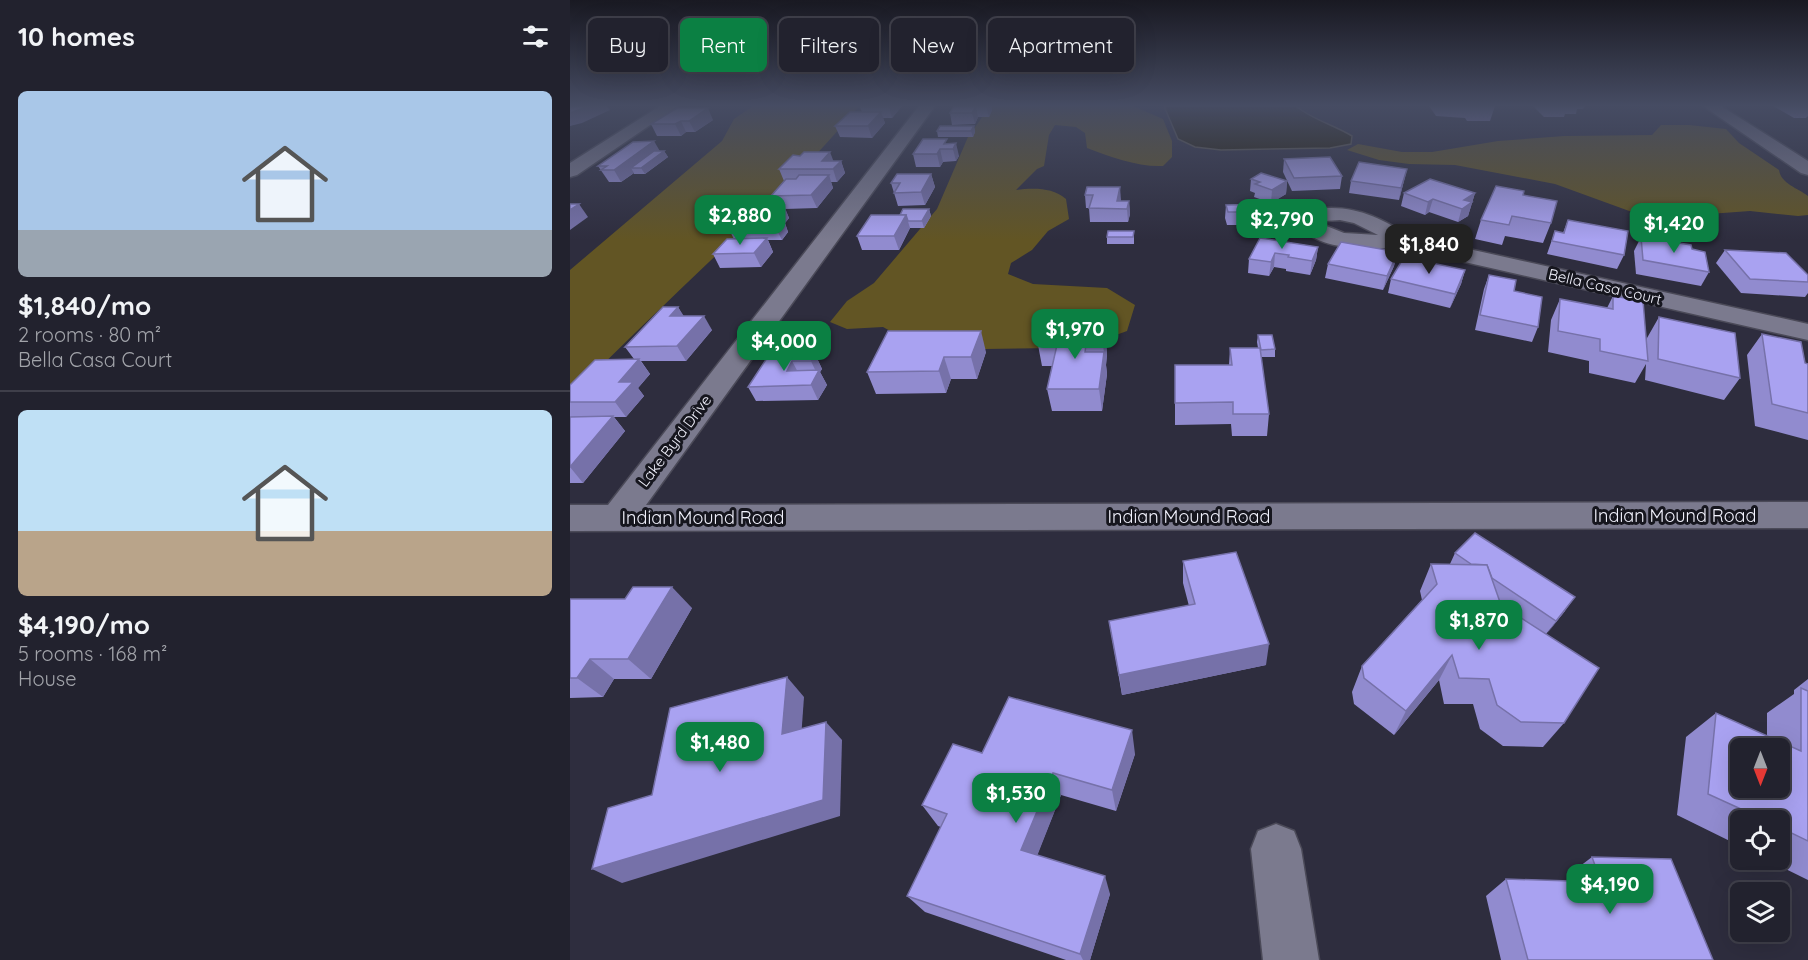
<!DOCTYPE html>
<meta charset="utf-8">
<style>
body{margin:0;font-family:Quicksand,sans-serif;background:#2e2f3a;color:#f1f3f6;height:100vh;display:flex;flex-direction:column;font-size:22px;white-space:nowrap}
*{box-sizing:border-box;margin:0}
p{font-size:20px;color:#a2a4aa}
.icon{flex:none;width:33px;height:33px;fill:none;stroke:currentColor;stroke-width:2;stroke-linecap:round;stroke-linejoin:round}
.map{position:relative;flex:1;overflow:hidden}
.sheet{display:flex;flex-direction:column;background:#22222e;width:570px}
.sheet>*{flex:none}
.top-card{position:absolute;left:18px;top:18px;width:570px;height:54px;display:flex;gap:12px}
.needle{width:39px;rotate:180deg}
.buttons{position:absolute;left:1160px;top:738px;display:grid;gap:12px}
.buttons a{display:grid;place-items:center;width:60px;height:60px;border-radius:9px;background:#22222e;box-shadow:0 6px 24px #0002,0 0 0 2px #3f3f4a;font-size:30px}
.price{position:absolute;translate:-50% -51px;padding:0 14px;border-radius:12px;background:#0b8043;color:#fff;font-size:20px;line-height:39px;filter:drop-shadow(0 2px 3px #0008)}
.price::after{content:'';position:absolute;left:50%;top:36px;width:18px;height:14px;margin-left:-9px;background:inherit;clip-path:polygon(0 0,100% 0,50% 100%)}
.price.current{background:#222;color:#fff}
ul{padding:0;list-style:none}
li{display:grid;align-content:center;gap:12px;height:318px;padding:0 18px}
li+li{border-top:2px solid #3f3f4a}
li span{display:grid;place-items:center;height:186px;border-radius:9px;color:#555}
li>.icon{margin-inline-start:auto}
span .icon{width:108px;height:108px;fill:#fffc;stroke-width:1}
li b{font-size:26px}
h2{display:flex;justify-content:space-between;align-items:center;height:72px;padding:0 18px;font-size:26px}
.chip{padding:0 21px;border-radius:9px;background:#22222e;box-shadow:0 6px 24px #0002,0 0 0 2px #3f3f4a;font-size:21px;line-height:54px}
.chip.current{background:#0b8043;color:#fff}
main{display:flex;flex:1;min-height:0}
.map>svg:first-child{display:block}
.green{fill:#625524}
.water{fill:#211a00;stroke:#5f5a4c;stroke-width:1.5}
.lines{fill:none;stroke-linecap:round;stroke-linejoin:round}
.street-casing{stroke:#4b4a58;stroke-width:3}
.street{fill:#7b7a8e;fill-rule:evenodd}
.wall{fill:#918bcf}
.shaded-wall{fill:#7671a9}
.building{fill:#a9a2f1;stroke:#7671a9;stroke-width:1.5;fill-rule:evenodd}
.labels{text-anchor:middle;stroke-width:6;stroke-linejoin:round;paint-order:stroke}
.far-street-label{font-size:15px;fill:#f1f1fc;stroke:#16161e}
.street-label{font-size:18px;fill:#f1f1fc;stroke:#16161e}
</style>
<main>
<section class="sheet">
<h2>10 homes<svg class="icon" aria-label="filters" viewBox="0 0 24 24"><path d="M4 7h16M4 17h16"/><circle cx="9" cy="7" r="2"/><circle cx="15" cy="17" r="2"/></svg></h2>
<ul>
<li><span style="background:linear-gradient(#a9c7e8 75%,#9aa5b1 0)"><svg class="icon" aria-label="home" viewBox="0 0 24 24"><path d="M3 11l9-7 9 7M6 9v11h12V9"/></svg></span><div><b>$1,840/mo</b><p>2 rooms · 80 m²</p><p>Bella Casa Court</p></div></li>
<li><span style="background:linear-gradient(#bfe0f5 65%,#b9a48a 0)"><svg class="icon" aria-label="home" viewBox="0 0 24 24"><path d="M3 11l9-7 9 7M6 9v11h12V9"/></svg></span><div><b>$4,190/mo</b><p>5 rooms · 168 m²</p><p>House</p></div></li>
</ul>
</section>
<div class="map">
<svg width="1238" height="960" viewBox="0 0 1238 960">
<rect width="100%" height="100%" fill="#2e2d3e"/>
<g class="green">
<path d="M183,106H289C201,211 95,299 0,398V270L152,141L164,119Z"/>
<path d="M420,106H563L593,119L602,141V157L593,166C567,167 541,157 517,148L515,133L506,127L485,125L479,135L474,166L467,169L446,190C463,188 482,187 496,199L499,219L478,231L462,250L441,263L438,274L463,284L537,288L565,305L557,331L527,342L487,348L414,349L333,338L313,327L277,329L260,322L277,301L304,283L367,209L398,137Z"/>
<path d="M1091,125H1119L1156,129L1169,143L1209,170C1211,184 1228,188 1238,196V215L1228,216L1180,211L1139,214L1115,219L1062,212L985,184L885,165L839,164L809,160L777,150L788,144L832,152H862L928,141L994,136L1082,135Z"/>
</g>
<path class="water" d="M594,106H726C741,119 764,125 782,136L781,144L760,148L651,150L625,147L608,139Z"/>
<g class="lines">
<g class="street-casing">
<g id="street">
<path d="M90,106H108L7,175L0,177V163Z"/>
<path d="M349,106H365L76,505L1238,502V528L0,531V505H38Z"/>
<path d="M1133,106H1151L1238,161V175L1231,173Z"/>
<path d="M758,208C790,207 814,220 840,236L1238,324V340L833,248C805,248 750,253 732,227L738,213ZM770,220L784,223L808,235L774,233L754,225L755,221Z"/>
<path d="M706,824L724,831L731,849L749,960H693L681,849L688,831Z"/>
</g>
</g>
<use href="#street" class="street"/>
</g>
<g class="wall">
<path d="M292,106H332L322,118H313L315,123L302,138L270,137L265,126L292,112L290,107Z"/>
<path d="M384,106H421L422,110L419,117H408L405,124L382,125L380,113Z"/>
<path d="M859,106H925L920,121H897L895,118L866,116Z"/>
<path d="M963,106H1015L1013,109H1007L1006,114H995L994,117H974Z"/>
<path d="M1203,106H1238V116L1236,118H1224Z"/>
<path d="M107,108L143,120L125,132H116L111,136H87L81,124Z"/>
<path d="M404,126L405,132L403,137H368L367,131Z"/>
<path d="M378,144L389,156L386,161L373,162L370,167H346L343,154Z"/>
<path d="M89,151H94L98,157L75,174H64V173L51,182H39L28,166Z"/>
<path d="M714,159L772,176L770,189L722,191L713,172Z"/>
<path d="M263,161H271L275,173L267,182H261L263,188L247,208L215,209L219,218L215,223L218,232L212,240H198L203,252L191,267L150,268L143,254L164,239L157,226L180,213L203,202L205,205L201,196L214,181L209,169Z"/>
<path d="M837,169L829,200L779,193L781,181Z"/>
<path d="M361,174L365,187L355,205L328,206L321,183Z"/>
<path d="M681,179L717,181L716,194L701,203L684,197L685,193L680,191Z"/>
<path d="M517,187L551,201H559L560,214L558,222H520L519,208H516L515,195Z"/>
<path d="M834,193H905L898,216L888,222L859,212L855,215L831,206Z"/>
<path d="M953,195L981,223L973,243L935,236L932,245L905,239L911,220Z"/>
<path d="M656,205L706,216L705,229H698V233L679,234L674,225H657L655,218Z"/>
<path d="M359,209L361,216L354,228H340L329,250H292L287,236L330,215Z"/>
<path d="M998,220L1054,255L1047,269L977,254L985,231L993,233Z"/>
<path d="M564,231V244H537V237Z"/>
<path d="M1071,237L1122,249L1139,272L1131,286L1066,274L1064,251Z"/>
<path d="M690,238L748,247L746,260L740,275L716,271V269L704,267L699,276L678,273L679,259Z"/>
<path d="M1155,250L1238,275V293L1235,297L1171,293L1146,263Z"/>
<path d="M828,252L824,266L813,290L755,278L758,264Z"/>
<path d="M895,270L891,284L880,308L818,293L821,279Z"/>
<path d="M919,275L944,291L968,327L962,342L905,330L914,289Z"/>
<path d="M1043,296L1077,348V338L1089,317L1170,378L1154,400L1075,380L1076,364L1065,383L1019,373V361L978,352L981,320L990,299L1037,308Z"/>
<path d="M108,307L113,316L142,330L116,361H71L80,374L68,388L74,396L56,417H44L55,431L13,483H0V385L64,359L55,347Z"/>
<path d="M318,331L416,352L407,379H381L376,393L306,394L297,372Z"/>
<path d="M535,332L537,354L536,365L537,374L532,411H482L477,389L483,366H472L468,345Z"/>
<path d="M1192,334L1235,363L1238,364V440L1185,426L1177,355Z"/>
<path d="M688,335L705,349V357H691L699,414L697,436H662L661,424L605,425V365H659L660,348H688L687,342Z"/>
<path d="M245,354L252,369L250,372L257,385L248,400L186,401L178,387L199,355Z"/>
<path d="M885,553L995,611L976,634L994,723L973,747L933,746L910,729L903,704H874L869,680L824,735L784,704L782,692L792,666L852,600L850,591L861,564H880Z"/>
<path d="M613,561L696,665L552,695L539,621L619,606L613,583Z"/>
<path d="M0,599L122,608L81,679H44L33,697L0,698Z"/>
<path d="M1238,679V880L1197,860H1209V820H1170V846L1107,815L1116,737L1146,713L1197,736V713L1224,694V690Z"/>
<path d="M412,753L565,754L546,811L491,795L467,855L540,894L520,960H496L355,912L337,896L371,827L368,826L352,805Z"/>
<path d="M1022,857L1143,960H931L916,896L936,879L998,881L997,876Z"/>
</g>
<g class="shaded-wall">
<path d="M19,106H37L40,110L12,123L0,126V113Z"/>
<path d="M320,106H332L322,118L319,107Z"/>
<path d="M406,106L408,117L405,124L402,113Z"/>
<path d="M416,106H421L422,110L419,117Z"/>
<path d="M138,108L143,120L125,132L119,121Z"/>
<path d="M311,112L315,123L302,138L298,126Z"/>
<path d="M111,121L116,132L111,136L105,124Z"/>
<path d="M404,126L405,132L403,137L401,131Z"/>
<path d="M84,141L91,153L94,151L98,157L75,174L71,168H61L64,173L51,182L44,170Z"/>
<path d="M386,143L389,156L386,161L383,149Z"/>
<path d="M370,149L373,162L370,167L367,154Z"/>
<path d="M260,152L265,165L252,161Z"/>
<path d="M271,161L275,173L267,182L263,169Z"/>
<path d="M837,169L834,181L829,200L831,188Z"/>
<path d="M361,174L365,187L355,205L351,192Z"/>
<path d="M259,175L263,188L247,208L241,195Z"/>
<path d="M717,181L716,194L701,203L702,190Z"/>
<path d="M550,187L551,200L549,209L547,201Z"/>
<path d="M905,193L898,216L888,222L894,200Z"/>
<path d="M863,199L859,212L855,215L858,202Z"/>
<path d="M559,201L560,214L558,222L557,209Z"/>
<path d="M203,202L208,211L214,205L219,218L215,223L218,232L212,240L201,219L200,205Z"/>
<path d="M9,204L18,217L0,230V210Z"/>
<path d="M359,209L361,216L354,228L352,221Z"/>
<path d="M336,215L340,228L329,250L324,236Z"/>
<path d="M197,238L203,252L191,267L184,253Z"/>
<path d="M748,247L746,260L740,275L742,261Z"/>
<path d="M828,252L824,266L813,290L817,276Z"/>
<path d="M705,253L704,267L699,276L701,262Z"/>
<path d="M895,270L891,284L880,308L885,294Z"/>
<path d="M108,307L117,321L100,316Z"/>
<path d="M134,316L142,330L116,361L107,346Z"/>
<path d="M411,331L416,352L407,379L401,357Z"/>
<path d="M535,332L537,354L536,365L537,374L532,411L529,389L534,353L533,345Z"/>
<path d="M245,354L252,369L250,372L257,385L248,400L241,385L247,374L241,361Z"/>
<path d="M374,357L381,379L376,393L369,371Z"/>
<path d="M69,359L80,374L68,388L74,396L56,417L45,402L49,382Z"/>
<path d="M222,361L230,376L217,371Z"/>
<path d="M43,416L55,431L13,483L0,467Z"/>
<path d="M102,587L122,608L81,679L58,659Z"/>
<path d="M1005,597L995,611L976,635L986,621Z"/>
<path d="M699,644L696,665L552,695L549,675Z"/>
<path d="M882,655L869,680L824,735L836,711Z"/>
<path d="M20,659L44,679L33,697L7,678Z"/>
<path d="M217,677L234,697L230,753L212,734Z"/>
<path d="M256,722L272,740L270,816L52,883L22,869Z"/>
<path d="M562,730L565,754L546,811L542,790Z"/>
<path d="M483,773L491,795L462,869L451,850Z"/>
<path d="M535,876L540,894L520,960H513L510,954Z"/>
</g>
<g class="building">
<path d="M0,106H19L0,113Z"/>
<path d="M292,106H320L319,107H290Z"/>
<path d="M384,106H416H406L402,113H380Z"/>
<path d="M1228,106H1238V107H1230Z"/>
<path d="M107,108H138L119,121H111L105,124H81Z"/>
<path d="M280,112H311L298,126H265Z"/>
<path d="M370,126H404L401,131H367Z"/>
<path d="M353,139H377L374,144L386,143L383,149H370L367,154H343Z"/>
<path d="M84,141L44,170H31L37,166H28L63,142Z"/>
<path d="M84,151H94L71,168H61Z"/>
<path d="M234,152H260L252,161H271L263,169H209L223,155L230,156Z"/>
<path d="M760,157L772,176L724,178L714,159Z"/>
<path d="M789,162L837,169L831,188L781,181Z"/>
<path d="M691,173L717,181L702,190L685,184L690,182L681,179Z"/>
<path d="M327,174H361L351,192L324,193L330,183H321Z"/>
<path d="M229,175H259L241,195L201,196L216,179H226Z"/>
<path d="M860,179L905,193L894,200L902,202L892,209L863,199L858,202L834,193Z"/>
<path d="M926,186L954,191L953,195L987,201L981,223L942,216L939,225L911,220Z"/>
<path d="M517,187H550L547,201H559L557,209L519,208L523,195H515Z"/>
<path d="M192,202H203L200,205H214L201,219H213L206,227L157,226L173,213H180Z"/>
<path d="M0,204H9L0,210Z"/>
<path d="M702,204L706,216H698L699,220H680L675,212H658L656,205Z"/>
<path d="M333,209H359L352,221H338L336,215H330Z"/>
<path d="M301,215H336L324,236H287Z"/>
<path d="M998,220L1058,231L1054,255L982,241L985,231L994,233Z"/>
<path d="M538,231H564L563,237H537Z"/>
<path d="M1071,237L1121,245L1122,249L1135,252L1139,272L1073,260Z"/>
<path d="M197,238L184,253L143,254L157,239Z"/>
<path d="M690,238L748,247L742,261L718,257L719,255L705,253L701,262L679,259Z"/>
<path d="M771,242L828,252L817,276L758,264Z"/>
<path d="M1155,250L1216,253L1238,275V282L1180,279Z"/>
<path d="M834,257L895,270L885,294L821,279Z"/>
<path d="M919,275L946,280L944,291L972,297L968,327L910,315Z"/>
<path d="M1043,296L1073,301L1078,361L1030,351V339L988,331L990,299L1043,309Z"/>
<path d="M93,307H108L100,316H134L107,346L55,347Z"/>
<path d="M1089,317L1165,333L1170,378L1088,359Z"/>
<path d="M318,331H411L401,357H374L369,371L297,372Z"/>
<path d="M471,332H535L533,345H516L515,352H534L529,389H477L487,345H468Z"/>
<path d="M1192,334L1231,342L1235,363L1238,364V413L1202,404Z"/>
<path d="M688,335H702L705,349L691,350Z"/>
<path d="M660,348H690L699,414H663V402L605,403V365H662Z"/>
<path d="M245,354L241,361H222L217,371L249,370L241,385L178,387L199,355Z"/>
<path d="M69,359L49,382H63L45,402H0V385L25,360Z"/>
<path d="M43,416L0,467V417Z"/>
<path d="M905,533L1005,597L986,621L922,578L917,565L901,564L885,553Z"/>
<path d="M666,552L699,644L549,675L539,621L625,604L613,561Z"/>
<path d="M861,564L917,565L931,605L1029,668L994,723L951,722L927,705L919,679L889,678L882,655L836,711L794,678L792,666L867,584Z"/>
<path d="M63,587H102L58,659H20L7,678H0V599H55Z"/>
<path d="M217,677L212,734L256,722L253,800L22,869L38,808L82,795L100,708Z"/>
<path d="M1231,688L1238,691V841L1209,827V820H1195L1138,794L1146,713L1231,751ZM1170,748H1209V788H1170Z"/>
<path d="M439,697L562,730L542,790L483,773L451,850L535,876L510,954L337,896L377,814L352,805L383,744L412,753Z"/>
<path d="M1022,857L1101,859L1143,960H958L936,879L1031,882Z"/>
</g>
<linearGradient id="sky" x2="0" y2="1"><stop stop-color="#191922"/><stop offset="0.44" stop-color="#464c63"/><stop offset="1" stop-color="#464c63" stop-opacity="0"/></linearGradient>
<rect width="1238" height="240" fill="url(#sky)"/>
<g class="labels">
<g class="far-street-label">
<text transform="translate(1035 287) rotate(13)" y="5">Bella Casa Court</text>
<text transform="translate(105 441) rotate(-53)" y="5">Lake Byrd Drive</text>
</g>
<g class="street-label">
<text x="1105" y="522">Indian Mound Road</text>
<text x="619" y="523">Indian Mound Road</text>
<text x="133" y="524">Indian Mound Road</text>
</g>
</g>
</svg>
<div class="buttons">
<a><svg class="needle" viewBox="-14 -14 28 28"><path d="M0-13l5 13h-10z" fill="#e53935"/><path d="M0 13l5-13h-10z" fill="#a2a4aa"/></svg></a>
<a><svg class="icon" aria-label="locate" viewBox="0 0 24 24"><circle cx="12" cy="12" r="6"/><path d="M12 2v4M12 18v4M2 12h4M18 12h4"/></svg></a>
<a><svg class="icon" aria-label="layers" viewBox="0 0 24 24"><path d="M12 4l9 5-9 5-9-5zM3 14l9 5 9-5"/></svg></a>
</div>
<b class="price" style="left:170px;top:246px">$2,880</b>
<b class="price" style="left:712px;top:250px">$2,790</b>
<b class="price" style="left:1104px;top:254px">$1,420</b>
<b class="price current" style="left:859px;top:275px">$1,840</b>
<b class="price" style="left:505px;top:360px">$1,970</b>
<b class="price" style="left:214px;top:372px">$4,000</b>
<b class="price" style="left:909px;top:651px">$1,870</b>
<b class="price" style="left:150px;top:773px">$1,480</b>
<b class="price" style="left:446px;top:824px">$1,530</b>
<b class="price" style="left:1040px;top:915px">$4,190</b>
<div class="top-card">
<a class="chip">Buy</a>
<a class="chip current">Rent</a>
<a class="chip">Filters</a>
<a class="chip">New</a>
<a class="chip">Apartment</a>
</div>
</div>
</main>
